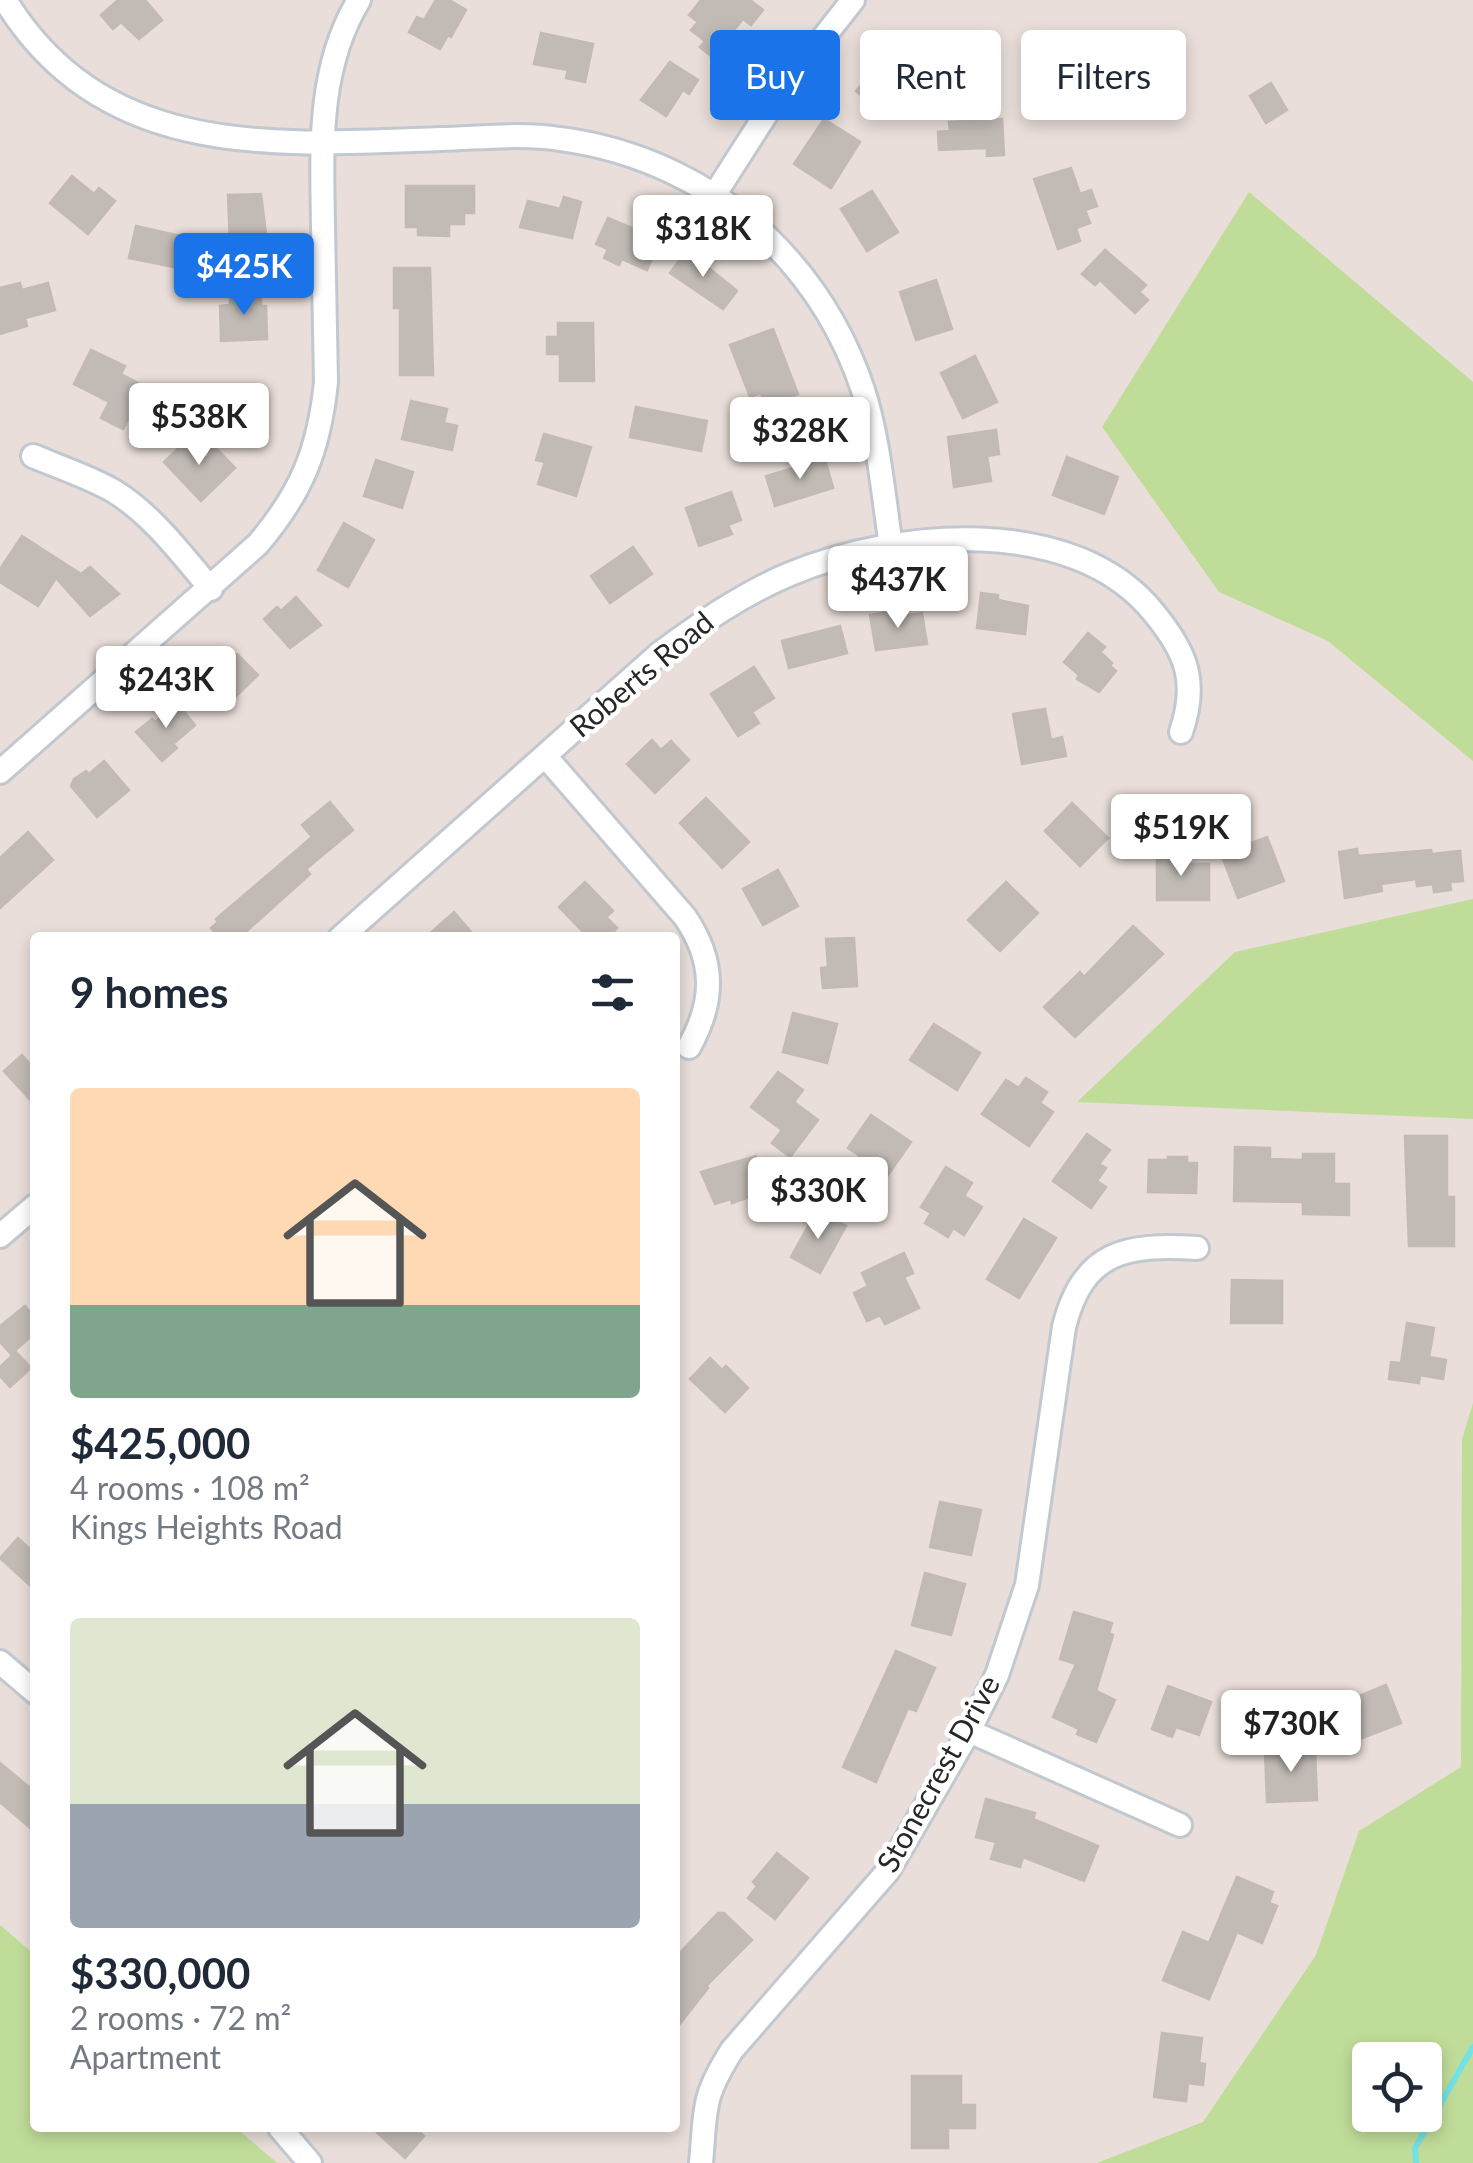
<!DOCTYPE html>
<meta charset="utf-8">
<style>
body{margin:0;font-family:Lato,sans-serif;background:#f2f2f3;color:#1f2937;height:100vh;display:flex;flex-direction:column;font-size:38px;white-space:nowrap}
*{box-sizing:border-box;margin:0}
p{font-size:32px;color:#747a83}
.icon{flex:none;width:55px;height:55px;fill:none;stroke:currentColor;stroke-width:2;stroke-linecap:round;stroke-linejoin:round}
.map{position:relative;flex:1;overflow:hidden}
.side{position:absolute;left:30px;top:932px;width:650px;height:1200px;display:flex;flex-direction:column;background:#fff;border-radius:10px;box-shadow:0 5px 15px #0003}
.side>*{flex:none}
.guide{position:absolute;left:710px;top:30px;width:612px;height:90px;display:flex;gap:20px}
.buttons{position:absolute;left:1352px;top:2042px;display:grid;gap:20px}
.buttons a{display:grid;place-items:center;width:90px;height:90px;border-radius:10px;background:#fff;box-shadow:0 5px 15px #0003;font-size:50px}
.price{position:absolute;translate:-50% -85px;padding:0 22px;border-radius:10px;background:#fff;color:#222;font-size:32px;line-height:65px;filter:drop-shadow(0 2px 5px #0008)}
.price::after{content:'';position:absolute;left:50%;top:60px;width:30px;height:22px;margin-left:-15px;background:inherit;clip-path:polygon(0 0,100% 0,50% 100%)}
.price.active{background:#1a73e8;color:#fff}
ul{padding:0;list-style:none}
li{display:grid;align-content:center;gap:20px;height:530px;padding:0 40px}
li span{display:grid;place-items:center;height:310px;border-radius:10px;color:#555}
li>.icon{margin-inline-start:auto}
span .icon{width:180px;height:180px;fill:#fffc;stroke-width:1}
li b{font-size:42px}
h2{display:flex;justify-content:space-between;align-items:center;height:120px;padding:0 40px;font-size:42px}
.tag{padding:0 35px;border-radius:10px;background:#fff;box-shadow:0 5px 15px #0003;font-size:35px;line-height:90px}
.tag.active{background:#1a73e8;color:#fff}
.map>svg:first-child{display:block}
.green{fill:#c0dc99;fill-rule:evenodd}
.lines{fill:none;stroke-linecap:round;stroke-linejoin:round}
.stream{stroke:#73e2e4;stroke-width:6}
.building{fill:#c1bab5;stroke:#c4bab4;stroke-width:2.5}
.street-casing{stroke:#c2c8d0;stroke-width:28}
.street{stroke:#fff;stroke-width:22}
.labels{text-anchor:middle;stroke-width:9;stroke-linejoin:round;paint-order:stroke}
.street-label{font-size:30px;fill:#272727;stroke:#fff}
</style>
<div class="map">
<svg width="1473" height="2163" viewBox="0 0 1473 2163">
<rect width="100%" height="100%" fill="#e9ded9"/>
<g class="green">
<path d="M1249,192L1473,382V761L1328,641L1219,592L1102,427Z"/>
<path d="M1473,899V1119L1077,1102L1235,952Z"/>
<path d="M1473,1403V2163H1097L1203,2122L1316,1955L1359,1831L1461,1767L1462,1439ZM1425,2060V2115H1370V2060Z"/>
<path d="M0,1925L35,1955V2128H236L277,2163H0Z"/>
</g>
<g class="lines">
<path class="stream" d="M1416,2163L1415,2148L1473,2047"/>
</g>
<g class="building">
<path d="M118,0H145L162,20L139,39L121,22L113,29L101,15Z"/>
<path d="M436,0H449L466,10L451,37L448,35L440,49L409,32L417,17L424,20Z"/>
<path d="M701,0H750L763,10L751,25L743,19L712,57L700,47L705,41L691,30L698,22L689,15Z"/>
<path d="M541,33L593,44L585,82L566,78L568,70L534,64Z"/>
<path d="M900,38L925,59L882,112L856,91Z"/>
<path d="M670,62L698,80L689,94L683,90L666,116L641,100Z"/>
<path d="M1271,83L1287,110L1266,123L1250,96Z"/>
<path d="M824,119L860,142L831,188L794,164Z"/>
<path d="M1002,119L1004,155L987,156V148L939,150L938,132L950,131L949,122Z"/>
<path d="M1071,168L1080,194L1091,190L1097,206L1085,210L1090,223L1076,228L1080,241L1058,249L1034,179Z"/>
<path d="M72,176L94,194L99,188L115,201L88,234L50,203Z"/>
<path d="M406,186H474V213H464V224H449V236L418,235V227H406Z"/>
<path d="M872,191L898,232L867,251L841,209Z"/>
<path d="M261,194L267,242L230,243L228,195Z"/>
<path d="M564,197L581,202L572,238L520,227L528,201L560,209Z"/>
<path d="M608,218L660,240L647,270L622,259L619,265L604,258L608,249L596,244Z"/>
<path d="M136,226L185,237L179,268L129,258Z"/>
<path d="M687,250L737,291L723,309L670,273Z"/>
<path d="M1105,250L1146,285L1139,292L1148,300L1135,313L1100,280L1095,285L1082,274Z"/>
<path d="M394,268H430L433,375H400V308H394Z"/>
<path d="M936,280L952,329L916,340L900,292Z"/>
<path d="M20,283L22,290L48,283L55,310L25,318L27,326L0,334V288Z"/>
<path d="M261,292V306H266L267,339L221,341L220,306L230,305V293Z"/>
<path d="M558,323H593L594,381H560V354H547V337H558Z"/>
<path d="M773,329L798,394L766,406L761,393L750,397L730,345Z"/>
<path d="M91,350L125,366L121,374L138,383L130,399L137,402L123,429L101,418L109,402L74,384Z"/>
<path d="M975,356L997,402L963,418L941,373Z"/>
<path d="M226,387L263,399L254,440L217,428L222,412L218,410Z"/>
<path d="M411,401L447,409L444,423L457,426L452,450L402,439Z"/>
<path d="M636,407L707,421L701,451L630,437Z"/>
<path d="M996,430L999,454L987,456L991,481L954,487L948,437Z"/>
<path d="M544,434L591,447L576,496L538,484L545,462L536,460Z"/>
<path d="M188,439L207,459L212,444L235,468L201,501L164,462Z"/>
<path d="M1067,457L1118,477L1104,514L1053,495Z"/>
<path d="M825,459L833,488L775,506L766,476Z"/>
<path d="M376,460L413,472L402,508L364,496Z"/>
<path d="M731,492L741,520L728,525L732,534L699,546L686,508Z"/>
<path d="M344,523L374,540L348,587L318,570Z"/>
<path d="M22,536L81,574L90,567L119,594L90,616L56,578L38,606L0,582V569Z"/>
<path d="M633,547L652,574L610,603L591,576Z"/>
<path d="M981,593L998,595V600L1028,606L1025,634L977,628Z"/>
<path d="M296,597L321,625L290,648L264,619L277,607L281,611Z"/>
<path d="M889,612L890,618L922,613L927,644L876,650L870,615Z"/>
<path d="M840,626L847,653L789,668L782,641Z"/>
<path d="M1088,633L1105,647L1100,652L1112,663L1110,666L1116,671L1099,692L1077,679L1079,675L1064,662Z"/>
<path d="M237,654L258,675L232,700L212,678Z"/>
<path d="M754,667L774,698L752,712L759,723L738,736L711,694Z"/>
<path d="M177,703L195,725L173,744L177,748L162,761L136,732L152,719L155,722Z"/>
<path d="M1045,709L1051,740L1062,737L1066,756L1022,764L1013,714Z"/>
<path d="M652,740L661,750L671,741L689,760L655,793L627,764Z"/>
<path d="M104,761L129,790L97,817L71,786L74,779L86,771L89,774Z"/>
<path d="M706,798L749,842L722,868L680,823Z"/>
<path d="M330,802L353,830L306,869L310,874L239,938H220L211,928L218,922L216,919L312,837L302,825Z"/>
<path d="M1072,803L1108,838L1080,866L1045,831Z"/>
<path d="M28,832L53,860L0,908V858Z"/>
<path d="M1267,837L1284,881L1238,898L1221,854Z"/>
<path d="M1357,849L1358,856L1431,850L1432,854L1460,851L1463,881L1450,882L1451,890L1434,892L1433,884L1417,886L1416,879L1381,884L1382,891L1345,898L1339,852Z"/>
<path d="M1157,852H1181V864H1209V900H1157Z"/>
<path d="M778,870L798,906L763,925L743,889Z"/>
<path d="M585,882L613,911L606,917L617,928L607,938H589L559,907Z"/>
<path d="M1006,882L1038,913L1000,951L968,920Z"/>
<path d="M454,912L476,938H425Z"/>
<path d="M1133,926L1163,954L1075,1037L1044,1007L1080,972L1084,977Z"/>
<path d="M854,938L857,986L823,988L821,968L828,967L826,939Z"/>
<path d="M793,1013L837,1024L827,1063L783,1052Z"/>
<path d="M934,1024L980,1053L957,1090L910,1060Z"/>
<path d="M22,1055L35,1070V1105L4,1071Z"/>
<path d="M778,1072L803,1090L794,1102L818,1120L790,1157L772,1143L782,1130L751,1107Z"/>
<path d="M1026,1078L1047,1092L1040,1103L1053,1112L1029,1146L982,1114L1006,1080L1019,1088Z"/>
<path d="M871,1115L911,1142L888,1175L848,1148Z"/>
<path d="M1087,1134L1110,1150L1099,1164L1106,1168L1097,1181L1106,1187L1091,1208L1053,1181Z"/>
<path d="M1405,1136H1447V1197H1454V1246H1409Z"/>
<path d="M1235,1147L1270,1148V1159L1303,1160V1154H1334V1184H1349V1215L1303,1214V1202L1234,1201Z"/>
<path d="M756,1156L765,1184L755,1188L758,1194L732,1203L731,1199L715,1204L701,1172Z"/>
<path d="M1168,1157H1187V1163H1197L1196,1193L1148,1192L1149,1160H1168Z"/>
<path d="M946,1167L972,1183L964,1196L982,1207L964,1235L953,1228L948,1237L925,1223L931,1213L921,1207Z"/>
<path d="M817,1210L846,1226L820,1273L791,1257Z"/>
<path d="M1024,1219L1056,1238L1019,1298L987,1279Z"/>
<path d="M904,1253L913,1273L904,1277L919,1308L885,1324L880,1315L867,1321L854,1293L868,1286L862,1273Z"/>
<path d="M1232,1280L1282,1281V1323H1231Z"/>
<path d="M25,1306L35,1318V1333L11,1354L0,1342V1326Z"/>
<path d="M1407,1323L1434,1328L1429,1357L1446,1360L1443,1379L1420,1375L1419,1383L1389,1379L1391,1362L1401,1363Z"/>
<path d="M16,1352L31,1368L10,1387L0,1376V1367Z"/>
<path d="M710,1358L722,1370L726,1366L748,1388L725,1412L690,1379Z"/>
<path d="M940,1502L981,1510L971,1555L930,1547Z"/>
<path d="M18,1538L35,1554V1590L0,1558Z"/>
<path d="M925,1573L965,1584L951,1635L912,1625Z"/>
<path d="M1074,1612L1112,1623L1109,1633L1113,1635L1096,1691L1115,1700L1096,1742L1077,1734L1079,1729L1053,1717L1076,1664L1060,1659Z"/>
<path d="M896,1651L935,1668L916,1711L908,1708L876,1782L843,1767Z"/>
<path d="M1386,1685L1401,1723L1355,1741L1340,1704Z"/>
<path d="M1168,1686L1211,1702L1199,1735L1176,1727L1172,1737L1152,1729Z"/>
<path d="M1315,1749L1317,1800L1267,1802L1265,1751Z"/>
<path d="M0,1763L35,1792V1832L0,1802Z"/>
<path d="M986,1799L1035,1813L1033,1819L1098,1846L1084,1881L1023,1857L1020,1867L991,1859L996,1842L976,1837Z"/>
<path d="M777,1853L808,1878L775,1919L748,1898L757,1886L753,1882Z"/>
<path d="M1237,1877L1273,1892L1269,1903L1277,1906L1262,1943L1237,1932L1209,1999L1163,1980L1183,1932L1209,1943Z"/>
<path d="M718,1913H724L752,1940L706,1986L708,1988L675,2030V1958Z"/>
<path d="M1162,2033L1202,2038L1199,2063L1205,2064L1203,2085L1188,2083L1186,2101L1154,2097Z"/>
<path d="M912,2076H961V2105H975V2128H948V2148H912Z"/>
<path d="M372,2128H415L424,2136L405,2158Z"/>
</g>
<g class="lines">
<g class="street-casing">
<g id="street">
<path d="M5,0C104,161 277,145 440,139C480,138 521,133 560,139C638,149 712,184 768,238C811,280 844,333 863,390C879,440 883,494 891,546"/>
<path d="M715,194L779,94L853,0"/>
<path d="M33,456C59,467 87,476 112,490C152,514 181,554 211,589"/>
<path d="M546,757L685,917C715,961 715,1001 689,1047"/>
<path d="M0,772L258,544C302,492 319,450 326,382C325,330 324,278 323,226C322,149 317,69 359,0"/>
<path d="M340,938L659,654C701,623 742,594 790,574C895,530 1074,513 1154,613C1187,653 1198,682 1181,732"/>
<path d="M0,1236L35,1206"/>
<path d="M0,1662L35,1692"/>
<path d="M969,1731L1180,1825"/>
<path d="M280,2128L310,2163"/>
<path d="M701,2163C706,2109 701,2099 732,2050L888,1871L969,1731L997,1675L1027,1585L1064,1327C1083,1250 1127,1244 1197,1248"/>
</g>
</g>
<use href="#street" class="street"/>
</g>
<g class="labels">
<g class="street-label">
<text transform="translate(642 675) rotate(-40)" y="10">Roberts Road</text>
<text transform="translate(939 1774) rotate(-61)" y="10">Stonecrest Drive</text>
</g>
</g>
</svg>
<div class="buttons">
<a><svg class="icon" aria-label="locate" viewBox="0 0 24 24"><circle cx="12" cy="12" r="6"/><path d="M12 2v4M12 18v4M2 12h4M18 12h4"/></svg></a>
</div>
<b class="price" style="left:703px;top:280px">$318K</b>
<b class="price active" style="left:244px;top:318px">$425K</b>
<b class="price" style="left:199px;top:468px">$538K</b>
<b class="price" style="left:800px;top:482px">$328K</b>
<b class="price" style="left:898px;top:631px">$437K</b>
<b class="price" style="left:166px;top:731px">$243K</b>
<b class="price" style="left:1181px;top:879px">$519K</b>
<b class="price" style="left:818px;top:1242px">$330K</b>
<b class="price" style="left:1291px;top:1775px">$730K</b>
<div class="guide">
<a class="tag active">Buy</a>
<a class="tag">Rent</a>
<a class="tag">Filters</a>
</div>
<section class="side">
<h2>9 homes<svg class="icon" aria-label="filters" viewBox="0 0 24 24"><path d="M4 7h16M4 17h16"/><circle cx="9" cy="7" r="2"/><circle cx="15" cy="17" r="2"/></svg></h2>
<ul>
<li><span style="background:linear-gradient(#ffd9b3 70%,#7fa58c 0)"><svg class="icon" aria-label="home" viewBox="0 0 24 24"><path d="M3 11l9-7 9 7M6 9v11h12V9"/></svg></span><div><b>$425,000</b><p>4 rooms · 108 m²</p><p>Kings Heights Road</p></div></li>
<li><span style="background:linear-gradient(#dfe7d0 60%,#9aa5b1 0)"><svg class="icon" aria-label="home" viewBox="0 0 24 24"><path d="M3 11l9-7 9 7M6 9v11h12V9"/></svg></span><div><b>$330,000</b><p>2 rooms · 72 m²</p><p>Apartment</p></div></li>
</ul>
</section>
</div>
